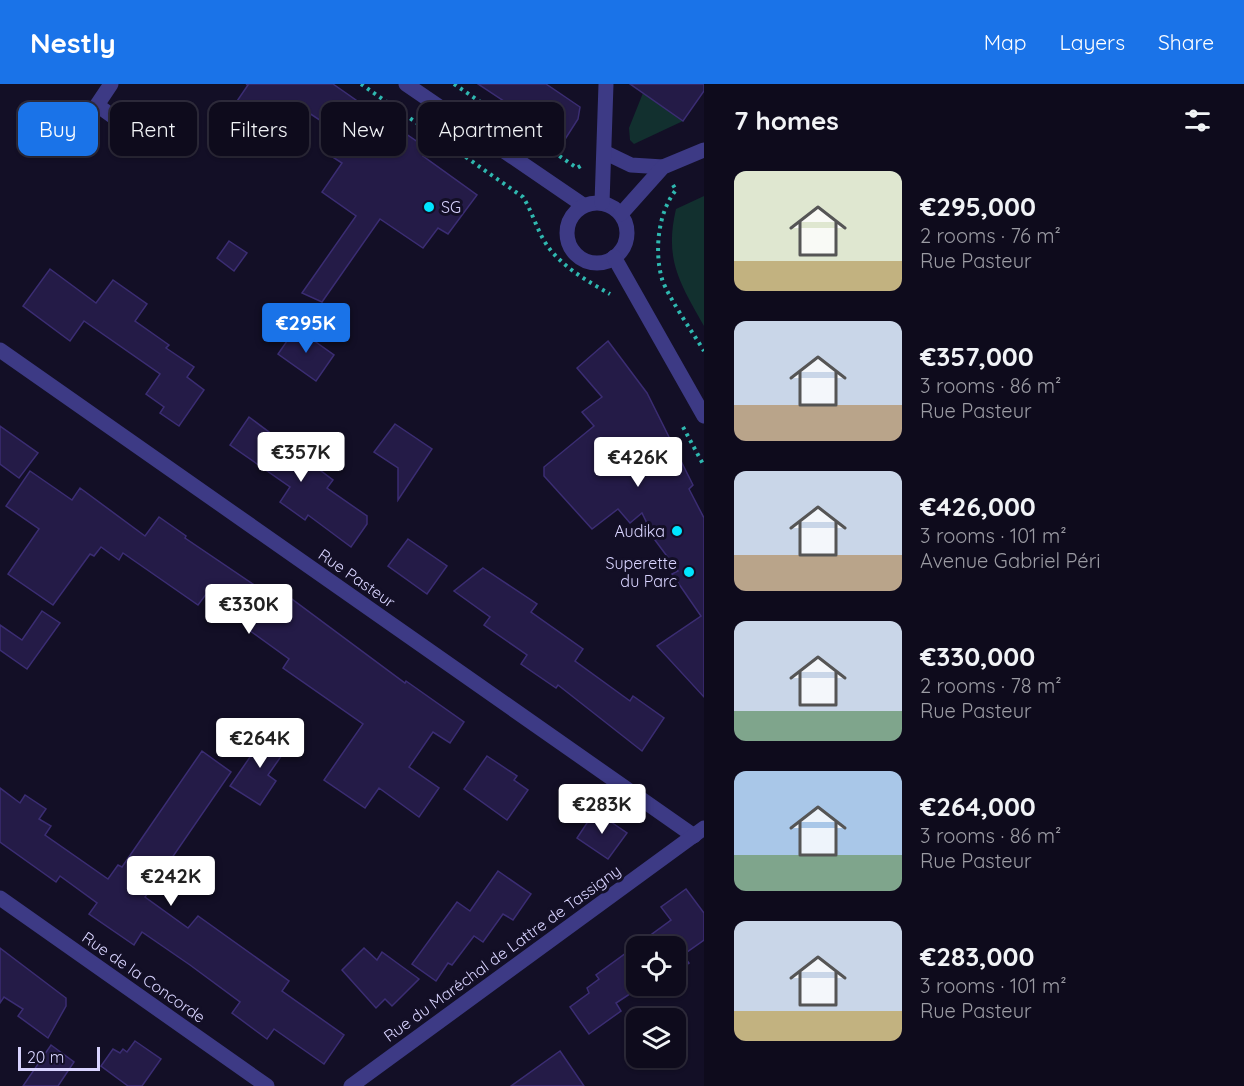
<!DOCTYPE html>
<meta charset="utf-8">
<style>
body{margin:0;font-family:Quicksand,sans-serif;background:#171425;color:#f1f3f6;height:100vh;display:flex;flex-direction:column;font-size:22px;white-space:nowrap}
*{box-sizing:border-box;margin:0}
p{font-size:20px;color:#9b9ba3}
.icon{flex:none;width:33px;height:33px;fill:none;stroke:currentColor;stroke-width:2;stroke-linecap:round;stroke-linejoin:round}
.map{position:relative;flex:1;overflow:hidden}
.side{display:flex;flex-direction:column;background:#0e0b1c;width:540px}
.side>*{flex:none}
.guide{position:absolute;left:18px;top:18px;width:570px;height:54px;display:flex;gap:12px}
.buttons{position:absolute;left:626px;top:852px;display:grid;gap:12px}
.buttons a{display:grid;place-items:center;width:60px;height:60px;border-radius:12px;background:#0e0b1c;box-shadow:0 2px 4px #0004,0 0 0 2px #2e2b3b;font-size:30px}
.scale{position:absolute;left:18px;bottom:15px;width:82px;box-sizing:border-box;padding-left:6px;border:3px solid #d9d4ff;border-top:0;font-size:16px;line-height:21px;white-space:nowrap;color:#d9d4ff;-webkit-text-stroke:4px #130f26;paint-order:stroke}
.price{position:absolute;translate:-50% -51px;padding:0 14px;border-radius:6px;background:#fff;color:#222;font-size:20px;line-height:39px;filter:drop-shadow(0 2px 3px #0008)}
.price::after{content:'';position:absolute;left:50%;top:36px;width:18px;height:14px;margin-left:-9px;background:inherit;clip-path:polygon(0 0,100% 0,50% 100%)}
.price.on{background:#1a73e8;color:#fff}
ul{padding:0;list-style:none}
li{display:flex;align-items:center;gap:18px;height:150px;padding:0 30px}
li span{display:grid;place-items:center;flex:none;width:168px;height:120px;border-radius:12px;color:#555}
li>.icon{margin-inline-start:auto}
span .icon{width:72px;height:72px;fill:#fffc;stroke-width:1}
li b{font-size:26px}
h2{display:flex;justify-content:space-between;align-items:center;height:72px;padding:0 30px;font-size:26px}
.chip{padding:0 21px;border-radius:12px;background:#0e0b1c;box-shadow:0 2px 4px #0004,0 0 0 2px #2e2b3b;font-size:21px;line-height:54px}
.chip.on{background:#1a73e8;color:#fff}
header{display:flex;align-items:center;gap:36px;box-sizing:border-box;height:84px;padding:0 30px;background:#1a73e8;color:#fff}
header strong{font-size:28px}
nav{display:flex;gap:33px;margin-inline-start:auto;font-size:21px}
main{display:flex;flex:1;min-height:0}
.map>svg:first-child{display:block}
.garden{fill:#12302f}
.building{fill:#241b47;stroke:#3b2d73;stroke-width:1.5}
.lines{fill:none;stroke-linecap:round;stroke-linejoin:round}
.path{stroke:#2fb8b0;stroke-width:4;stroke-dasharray:3 4.5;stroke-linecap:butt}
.minor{stroke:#3d3a85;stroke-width:15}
.poi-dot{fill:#00e5ff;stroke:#130f26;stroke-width:2}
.labels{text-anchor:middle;stroke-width:6;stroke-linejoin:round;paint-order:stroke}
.poi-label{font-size:16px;fill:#d9d4ff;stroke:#130f26;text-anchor:end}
.street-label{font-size:16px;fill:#d9d4ff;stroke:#130f26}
</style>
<header>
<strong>Nestly</strong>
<nav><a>Map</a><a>Layers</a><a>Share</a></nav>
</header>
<main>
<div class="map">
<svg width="704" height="1002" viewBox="0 0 704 1002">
<rect width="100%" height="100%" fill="#130f26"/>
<g class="garden">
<path d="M643,9L683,37L634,60L630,56L629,44Z"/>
<path d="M704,112V242C680,199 664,176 676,125Z"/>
</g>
<g class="building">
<path d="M246,0H333L376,30L385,18L404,31L396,43L428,65L423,72L477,111L448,150L438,144L423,164L380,135L322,218L302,209L356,132L322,108L342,79L331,72L344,52L297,21L289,31L276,22L264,40L235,20L248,1Z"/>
<path d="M478,0H546L580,23L578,35L564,57Z"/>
<path d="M630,0H704V7L683,37Z"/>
<path d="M229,157L247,169L234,187L217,174Z"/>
<path d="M50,185L96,219L113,196L147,220L135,237L169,261L166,264L194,283L187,293L204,306L179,342L160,329L164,323L146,310L160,290L84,237L70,257L23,222Z"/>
<path d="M296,244L334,271L316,297L278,270Z"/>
<path d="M608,257L647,309L693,401L689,405L704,434V613L657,562L701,532L672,490L678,487L655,456L642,429L630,439L618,425L592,445L544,392V383L594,342L582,328L602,313L577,284Z"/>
<path d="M249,333L333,396L327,404L367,432V440L351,463L308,431L305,436L280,418L290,403L230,361Z"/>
<path d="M395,340L432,365L398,416V384L374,368Z"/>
<path d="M0,342L38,369L19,394L0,380Z"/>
<path d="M30,387L72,416L80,404L145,452L159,433L186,452L185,454L272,513L275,508L287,517L289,513L405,599L406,597L464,638L450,659L433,648L409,683L439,704L419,733L379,704L365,724L324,696L363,640L283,584L289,575L249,546L252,541L207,509L198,521L123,469L119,476L101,463L94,472L90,470L53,521L8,490L39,445L6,422Z"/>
<path d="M408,455L447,482L427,510L388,482Z"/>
<path d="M483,484L537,520L531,528L583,565L575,577L630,617L633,612L664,634L642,667L558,601L556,604L521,580L527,571L484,541L490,533L454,507Z"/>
<path d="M42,527L60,539L27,585L0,566V541L22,556Z"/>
<path d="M268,647L289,661L268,691L276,697L260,721L230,702Z"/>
<path d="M202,667L231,688L145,813L188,844L198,832L289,897L282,907L344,951L324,980L274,945L267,955L232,929L240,918L190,881L142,848L134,861L89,830L97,819L60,792L56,798L0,758V704L20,719L25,711L46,725L39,735L51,742L45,751L108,795L118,781L122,783Z"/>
<path d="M487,672L517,692L514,696L528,706L507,736L464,705Z"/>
<path d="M595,727L627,749L608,775L577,754Z"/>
<path d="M498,787L531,810L513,836L503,830L483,858L474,852L452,881L448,879L436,897L412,880L457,818L470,827Z"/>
<path d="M686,805L704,829V856L683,871L689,879L675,889V862H636V902H642L616,919L621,927L589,950L570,923L589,909L587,904L599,895L596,891L671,836L661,823Z"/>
<path d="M0,864L66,914V922L48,954L18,932L23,925L4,913L0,919Z"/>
<path d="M364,864L377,876L382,868L419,895L392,922L385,915L376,924L342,886Z"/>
<path d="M135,957L161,975L142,1002H128L101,982L113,965L120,969L123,965L127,968Z"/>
<path d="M51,961L74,978L58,1002H23Z"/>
<path d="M560,967L584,1002H511Z"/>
</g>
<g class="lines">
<g class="path">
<path d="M361,0L523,113C533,129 538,150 549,164C564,184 589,198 610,210"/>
<path d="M454,0L577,84L582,81"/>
<path d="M673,101L676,106C658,128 654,167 662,195C668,213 693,249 704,267"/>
<path d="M683,343L704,382"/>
</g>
<g class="minor">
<path d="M111,0L97,21L115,34"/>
<path d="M406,0L583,121"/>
<path d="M606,69L631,81L663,83"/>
<circle cx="597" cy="149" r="30"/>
<path d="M602,119L606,0"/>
<path d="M621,130L663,83L704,66"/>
<path d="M614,173L704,332"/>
<path d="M0,266L694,752"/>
<path d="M0,814L267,1002"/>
<path d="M351,1002L704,744"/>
</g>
</g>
<g class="poi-dot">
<circle cx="429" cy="123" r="6"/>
<circle cx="677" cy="447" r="6"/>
<circle cx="689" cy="488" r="6"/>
</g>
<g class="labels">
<g class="poi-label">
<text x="441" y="129" text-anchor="start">SG</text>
<text x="665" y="453">Audika</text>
<text x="677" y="485">Superette<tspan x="677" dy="18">du Parc</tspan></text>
</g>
<g class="street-label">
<text transform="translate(357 494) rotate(35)" y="6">Rue Pasteur</text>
<text transform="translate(502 869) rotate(-36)" y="6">Rue du Maréchal de Lattre de Tassigny</text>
<text transform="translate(144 893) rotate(35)" y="6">Rue de la Concorde</text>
</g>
</g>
</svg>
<div class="buttons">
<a><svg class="icon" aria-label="locate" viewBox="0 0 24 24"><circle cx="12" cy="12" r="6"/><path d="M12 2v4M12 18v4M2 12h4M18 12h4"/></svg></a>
<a><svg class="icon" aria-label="layers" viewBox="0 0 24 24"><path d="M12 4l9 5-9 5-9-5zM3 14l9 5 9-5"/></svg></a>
</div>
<div class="scale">20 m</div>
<b class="price on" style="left:306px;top:270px">€295K</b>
<b class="price" style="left:301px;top:399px">€357K</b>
<b class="price" style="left:638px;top:404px">€426K</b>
<b class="price" style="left:249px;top:551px">€330K</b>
<b class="price" style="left:260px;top:685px">€264K</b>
<b class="price" style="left:602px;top:751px">€283K</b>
<b class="price" style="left:171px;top:823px">€242K</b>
<div class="guide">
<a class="chip on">Buy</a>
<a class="chip">Rent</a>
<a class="chip">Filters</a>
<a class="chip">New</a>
<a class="chip">Apartment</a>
</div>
</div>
<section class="side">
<h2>7 homes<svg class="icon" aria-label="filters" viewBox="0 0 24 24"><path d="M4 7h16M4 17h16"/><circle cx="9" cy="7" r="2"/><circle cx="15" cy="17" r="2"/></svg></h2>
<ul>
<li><span style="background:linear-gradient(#dfe7d0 75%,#c2b280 0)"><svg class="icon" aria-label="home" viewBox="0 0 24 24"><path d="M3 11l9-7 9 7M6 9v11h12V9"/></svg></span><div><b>€295,000</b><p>2 rooms · 76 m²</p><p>Rue Pasteur</p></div></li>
<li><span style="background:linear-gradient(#c9d6e8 70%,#b9a48a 0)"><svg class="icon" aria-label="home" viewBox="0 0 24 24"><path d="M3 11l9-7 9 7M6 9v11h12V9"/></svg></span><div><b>€357,000</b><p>3 rooms · 86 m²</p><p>Rue Pasteur</p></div></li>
<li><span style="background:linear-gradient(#c9d6e8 70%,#b9a48a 0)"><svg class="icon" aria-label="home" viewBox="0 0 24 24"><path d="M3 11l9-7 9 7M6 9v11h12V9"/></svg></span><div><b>€426,000</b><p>3 rooms · 101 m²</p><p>Avenue Gabriel Péri</p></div></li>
<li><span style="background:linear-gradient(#c9d6e8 75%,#7fa58c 0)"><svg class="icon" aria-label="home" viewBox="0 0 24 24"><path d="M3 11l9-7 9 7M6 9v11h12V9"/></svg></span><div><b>€330,000</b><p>2 rooms · 78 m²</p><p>Rue Pasteur</p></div></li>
<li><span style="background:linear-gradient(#a9c7e8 70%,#7fa58c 0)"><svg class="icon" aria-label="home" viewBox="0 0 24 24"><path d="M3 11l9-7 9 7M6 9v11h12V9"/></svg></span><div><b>€264,000</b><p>3 rooms · 86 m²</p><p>Rue Pasteur</p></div></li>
<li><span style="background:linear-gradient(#c9d6e8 75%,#c2b280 0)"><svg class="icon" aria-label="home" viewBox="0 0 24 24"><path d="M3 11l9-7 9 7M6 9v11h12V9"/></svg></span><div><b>€283,000</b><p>3 rooms · 101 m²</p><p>Rue Pasteur</p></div></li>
</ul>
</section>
</main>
